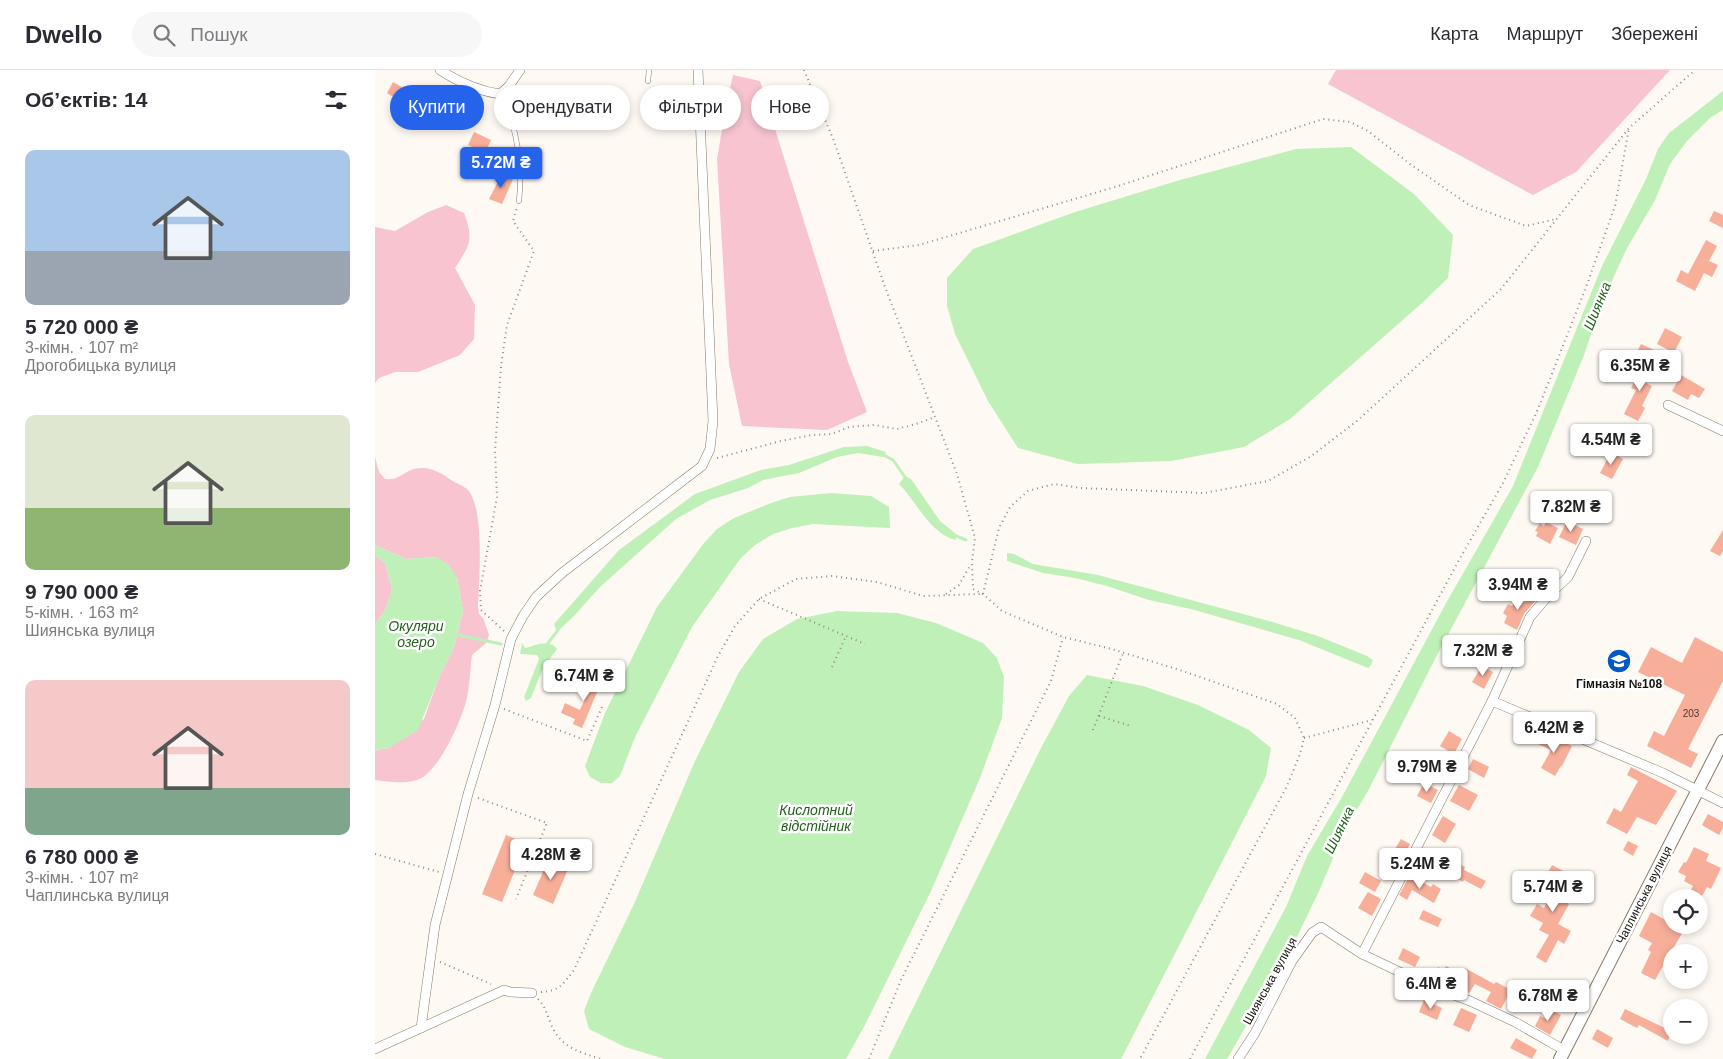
<!DOCTYPE html>
<html lang="uk">
<meta charset="utf-8">
<style>
body{margin:0;font-family:Arial,sans-serif;background:#f7f7f7;color:#2b2b33;height:100vh;display:flex;flex-direction:column;font-size:19px;white-space:nowrap}
*{box-sizing:border-box;margin:0}
p{font-size:16px;color:#7c7c81}
.icon{flex:none;width:28px;height:28px;fill:none;stroke:currentColor;stroke-width:2;stroke-linecap:round;stroke-linejoin:round}
.map{position:relative;flex:1;overflow:hidden}
.panel{display:flex;flex-direction:column;background:#fff;width:375px}
.panel>*{flex:none}
.banner{position:absolute;left:15px;top:15px;width:475px;height:45px;display:flex;gap:10px}
.tools{position:absolute;left:1288px;top:819px;display:grid;gap:10px}
.tools a{display:grid;place-items:center;width:45px;height:45px;border-radius:50%;background:#fff;box-shadow:0 2px 8px #0003;font-size:25px}
.price{position:absolute;translate:-50% -42px;padding:0 11px;border-radius:5px;background:#fff;color:#222;font-size:16px;line-height:32px;filter:drop-shadow(0 1px 2px #0008)}
.price::after{content:'';position:absolute;left:50%;top:30px;width:15px;height:11px;margin-left:-8px;background:inherit;clip-path:polygon(0 0,100% 0,50% 100%)}
.price.active{background:#2563eb;color:#fff}
ul{padding:0;list-style:none}
li{display:grid;align-content:center;gap:10px;height:265px;padding:0 25px}
li span{display:grid;place-items:center;height:155px;border-radius:10px;color:#555}
li>.icon{margin-inline-start:auto}
span .icon{width:90px;height:90px;fill:#fffc;stroke-width:1}
li b{font-size:21px}
h2{display:flex;justify-content:space-between;align-items:center;height:60px;padding:0 25px;font-size:21px}
.pill{padding:0 18px;border-radius:22px;background:#fff;box-shadow:0 2px 8px #0003;font-size:18px;line-height:45px}
.pill.active{background:#2563eb;color:#fff}
header{display:flex;align-items:center;gap:30px;box-sizing:border-box;height:70px;padding:0 25px;background:#fff;border-bottom:1px solid #e1e1e2}
header strong{font-size:24px}
nav{display:flex;gap:28px;margin-inline-start:auto;font-size:18px}
.search{width:350px;height:45px;background:#f7f7f7;display:flex;align-items:center;gap:12px;box-sizing:border-box;padding:0 18px;border-radius:28px;color:#7c7c81;font-size:19px}
main{display:flex;flex:1;min-height:0}
.map>svg:first-child{display:block}
.green{fill:#f7c4d0}
.water{fill:#bff0b8}
.lines{fill:none;stroke-linecap:round;stroke-linejoin:round}
.stream{stroke:#bff0b8;stroke-width:3}
.building{fill:#f7af9a}
.lane-casing{stroke:#857a6c;stroke-width:5.5}
.street-casing{stroke:#857a6c;stroke-width:10}
.secondary-casing{stroke:#857a6c;stroke-width:14}
.path{stroke:#8f8a84;stroke-width:2;stroke-dasharray:1 4;stroke-linecap:butt}
.lane{stroke:#fff;stroke-width:4.5}
.street{stroke:#fff;stroke-width:9}
.secondary{stroke:#fff;stroke-width:12}
.labels{text-anchor:middle;stroke-width:5;stroke-linejoin:round;paint-order:stroke}
.number-label{font-size:10px;fill:#4e3930}
.poi-label{font-size:12px;font-weight:bold;fill:#16120d;stroke:#fff}
.street-label{font-size:12px;fill:#16120d;stroke:#fff}
.water-label{font-size:14px;font-style:italic;fill:#22611b;stroke:#fff}
</style>
<header>
<strong>Dwello</strong>
<div class="search"><svg class="icon" aria-label="search" viewBox="0 0 24 24"><circle cx="10" cy="10" r="6"/><path d="M15 15l6 6"/></svg>Пошук</div>
<nav><a>Карта</a><a>Маршрут</a><a>Збережені</a></nav>
</header>
<main>
<section class="panel">
<h2>Об’єктів: 14<svg class="icon" aria-label="filters" viewBox="0 0 24 24"><path d="M4 7h16M4 17h16"/><circle cx="9" cy="7" r="2"/><circle cx="15" cy="17" r="2"/></svg></h2>
<ul>
<li><span style="background:linear-gradient(#a9c7e8 65%,#9aa5b1 0)"><svg class="icon" aria-label="home" viewBox="0 0 24 24"><path d="M3 11l9-7 9 7M6 9v11h12V9"/></svg></span><div><b>5 720 000 ₴</b><p>3-кімн. · 107 m²</p><p>Дрогобицька вулиця</p></div></li>
<li><span style="background:linear-gradient(#dfe7d0 60%,#8fb573 0)"><svg class="icon" aria-label="home" viewBox="0 0 24 24"><path d="M3 11l9-7 9 7M6 9v11h12V9"/></svg></span><div><b>9 790 000 ₴</b><p>5-кімн. · 163 m²</p><p>Шиянська вулиця</p></div></li>
<li><span style="background:linear-gradient(#f6c9c9 70%,#7fa58c 0)"><svg class="icon" aria-label="home" viewBox="0 0 24 24"><path d="M3 11l9-7 9 7M6 9v11h12V9"/></svg></span><div><b>6 780 000 ₴</b><p>3-кімн. · 107 m²</p><p>Чаплинська вулиця</p></div></li>
</ul>
</section>
<div class="map">
<svg width="1348" height="989" viewBox="0 0 1348 989">
<rect width="100%" height="100%" fill="#fef9f3"/>
<g class="green">
<path d="M961,0H1295L1201,102L1158,125L953,14Z"/>
<path d="M358,5L385,11L473,292L492,342L452,360L367,356L354,294L342,89L351,37Z"/>
<path d="M71,135L89,143C99,170 95,175 80,198L100,235L99,269L85,285L43,302H20L4,308L0,313V157L20,161L53,142Z"/>
<path d="M0,387L4,402L10,409C27,411 30,397 49,398C59,399 68,404 76,410C81,413 89,416 93,420C110,440 104,510 103,537L104,544L108,548L114,565L111,573L97,585C95,599 95,614 92,627C88,648 63,704 42,710C29,714 13,712 0,710V680L14,678L49,649L63,610L79,577L88,541L82,508L62,487L31,489L0,475Z"/>
<path d="M0,485L10,493L17,519L11,538L0,555Z"/>
</g>
<g class="water">
<path d="M1348,21V40L1335,48L1312,71L1295,94L1280,130L1251,180L1226,235L1209,285L1163,397L1061,587L994,719L968,764L945,819L920,871L852,989H830L911,837L932,786L967,727L1070,535L1138,416L1227,196L1271,109L1283,79L1294,63Z"/>
<path d="M976,77L1039,124L1078,165L1073,208L1046,234L915,349L869,377L796,391L703,394L643,378L613,331L580,264L572,236V208L598,179L700,142L805,110L921,79Z"/>
<path d="M492,376L511,382L508,387L483,383L462,387L424,403L388,410L373,418L335,430L301,449L225,517L199,546L182,562L179,554L244,480L320,424L386,400L414,395L469,377Z"/>
<path d="M530,406L536,409L565,451L581,464V470C555,464 542,432 524,414Z"/>
<path d="M456,423L496,426L514,437L515,458L438,454L417,458L398,464L380,475L365,489L317,557L260,667L245,706L237,713H226L215,707L210,696L230,643L282,537L329,473L342,459L359,448L396,433L415,427Z"/>
<path d="M0,475L31,489L62,487L74,495L82,508L88,541L79,577L63,610L43,660L14,678L0,680V555L11,538L17,519L10,493L0,485Z"/>
<path d="M632,483L639,484L658,494L723,505L894,551L943,566L992,586L998,590L996,595L993,598L924,570L816,539L774,530L732,516L700,508L668,503L632,491Z"/>
<path d="M462,541L522,543L561,553L608,573L622,588L629,607L627,648L605,708L556,821L491,953L471,989H290L250,977L214,959L209,941L216,923L259,834L320,691L364,602L388,569L422,549Z"/>
<path d="M147,573L150,578C160,576 173,568 182,579L168,598L156,628L151,631L149,627L164,589L162,585L145,584Z"/>
<path d="M712,605L768,616L823,635L874,660L896,678L891,706L746,989H513L666,678L694,626Z"/>
</g>
<g class="lines">
<g class="stream">
<path d="M505,383L518,390L532,410"/>
<path d="M579,465L591,470"/>
<path d="M83,565L126,574"/>
<path d="M170,577L183,560"/>
</g>
</g>
<g class="building">
<path d="M18,12L32,20L25,31L12,23Z"/>
<path d="M99,62L116,70L110,83L93,75Z"/>
<path d="M127,104L138,109L127,134L114,129Z"/>
<path d="M1339,141L1348,145V158L1334,151Z"/>
<path d="M1331,170L1342,176L1334,191L1343,195L1337,207L1329,203L1320,221L1301,211L1306,200L1313,204Z"/>
<path d="M1290,258L1307,267L1299,283L1282,274Z"/>
<path d="M1266,274L1279,280L1275,288L1262,282Z"/>
<path d="M1272,289L1281,294L1271,313L1277,316L1267,336L1270,338L1263,351L1249,344L1261,320L1256,318Z"/>
<path d="M1306,305L1330,319L1324,328L1316,324L1313,330L1297,321Z"/>
<path d="M1236,382L1248,389L1237,409L1225,403Z"/>
<path d="M1192,451L1208,459L1201,475L1184,467Z"/>
<path d="M1171,452L1183,458L1175,474L1161,466L1163,462L1160,461L1165,453L1169,456Z"/>
<path d="M1348,460V481L1345,486L1335,481Z"/>
<path d="M1148,523L1161,530L1149,544L1142,560L1129,553L1132,546L1128,543L1133,534L1137,536L1141,529L1144,531Z"/>
<path d="M1320,567L1348,582V611L1313,679L1323,684L1316,698L1272,676L1279,661L1289,666L1310,625L1263,602L1276,577L1307,593Z"/>
<path d="M1107,596L1118,602L1109,619L1097,612Z"/>
<path d="M221,604L228,608L207,658L198,654L200,649L186,643L190,633L205,640L214,619L208,617L213,606L219,609Z"/>
<path d="M1074,661L1087,669L1079,684L1065,676Z"/>
<path d="M1168,663L1197,676L1187,696H1186L1180,706L1166,698L1176,680L1163,674Z"/>
<path d="M1098,689L1114,697L1109,708L1093,699Z"/>
<path d="M1256,697L1302,721L1281,755L1262,747L1252,764L1231,753L1239,738L1246,742L1263,711L1252,705Z"/>
<path d="M1049,713L1063,720L1056,733L1042,726Z"/>
<path d="M1084,715L1103,725L1094,741L1075,731Z"/>
<path d="M1333,744L1348,752V758L1344,765L1327,755Z"/>
<path d="M1068,746L1081,754L1070,773L1057,765Z"/>
<path d="M131,765L151,773L127,832L107,824Z"/>
<path d="M1026,769L1035,774L1019,805L1008,799Z"/>
<path d="M1253,771L1263,776L1258,786L1248,780Z"/>
<path d="M1319,777L1334,784L1331,791L1346,798L1336,819L1332,817L1326,828H1312L1318,816L1309,811L1311,806L1303,802L1309,792L1311,793Z"/>
<path d="M174,788L194,797L178,834L158,825Z"/>
<path d="M1061,789L1080,798L1082,793L1090,797L1089,800L1111,811L1106,819L1089,810L1088,812L1057,796Z"/>
<path d="M1177,795L1198,806L1186,830L1194,834L1183,854L1196,861L1189,874L1183,870L1171,893L1161,887L1174,865L1164,860L1168,853L1155,846L1162,834L1169,838L1183,814L1170,808Z"/>
<path d="M990,802L1006,811L1000,822L984,813Z"/>
<path d="M1035,805L1056,817L1058,814L1066,819L1059,833L1037,820L1032,830L1024,825Z"/>
<path d="M993,822L1006,829L997,846L983,838Z"/>
<path d="M1048,840L1067,849L1063,857L1044,849Z"/>
<path d="M1276,842L1296,853V857L1297,855H1312L1296,882V889L1293,887L1280,910L1266,903L1276,882L1273,880L1277,873L1264,866Z"/>
<path d="M1028,878L1045,887L1040,897L1023,889Z"/>
<path d="M1071,896L1086,904L1090,898L1119,914L1121,912L1136,920L1126,939L1111,931L1116,922L1100,914L1094,923L1077,913L1075,916L1058,907L1063,897L1069,900Z"/>
<path d="M1174,913L1188,920L1182,931L1168,923Z"/>
<path d="M1049,930L1067,938L1062,950L1044,942Z"/>
<path d="M1086,938L1102,945L1094,962L1078,955Z"/>
<path d="M1250,939L1296,961L1293,971L1264,955L1262,958L1245,949Z"/>
<path d="M1176,940L1186,945L1175,965L1160,956L1165,946L1171,949Z"/>
<path d="M1222,959L1238,968L1233,978L1217,969Z"/>
<path d="M1141,968L1162,980L1157,989L1135,978Z"/>
</g>
<g class="lines">
<g class="lane-casing">
<g id="lane">
<path d="M273,11L274,0"/>
<path d="M125,24C129,32 134,40 136,49C144,75 147,104 144,131"/>
</g>
</g>
<g class="street-casing">
<g id="street">
<path d="M65,0C82,11 104,21 125,24L134,16L145,0"/>
<path d="M1293,335L1348,361"/>
<path d="M1117,631L1288,703L1348,733"/>
<path d="M987,884L1050,914L1095,931L1140,952L1189,980"/>
<path d="M46,958L60,855L93,724L120,635L136,569L148,546L161,527L187,503L327,396L335,379L338,351L323,0"/>
<path d="M0,979L129,920L135,922L157,923"/>
<path d="M863,989L880,963L917,891L937,863L946,857L987,884L1117,631L1155,547L1172,527L1193,507L1211,471"/>
</g>
</g>
<g class="secondary-casing">
<path id="secondary" d="M1185,989L1348,671"/>
</g>
<g class="path">
<path d="M429,0L459,71L510,217L582,404L600,468L597,492L598,519L608,524L627,541L688,567L733,578L805,600L902,634L920,648L929,668L925,684L912,716L765,989"/>
<path d="M498,181L544,175L740,117L948,49L975,52L993,61L1035,94L1094,135L1151,156L1181,149"/>
<path d="M342,388L406,371L437,365L457,364L474,357L499,355L522,359L541,354L560,347"/>
<path d="M571,524L584,515L596,494"/>
<path d="M608,524L624,458L635,437L653,421L679,414L706,418L829,423L893,411L935,387L982,351L1126,219L1254,58L1320,0"/>
<path d="M384,529L490,574"/>
<path d="M129,561L106,540L105,521L122,427L120,381L126,296L132,255L159,181L138,151L142,138"/>
<path d="M457,597L471,566"/>
<path d="M129,639L212,671L227,637"/>
<path d="M724,646L756,656"/>
<path d="M718,660L748,583"/>
<path d="M929,668L997,650"/>
<path d="M103,728L172,753L141,829"/>
<path d="M0,784L64,802"/>
<path d="M65,892L116,914"/>
<path d="M166,922C185,921 188,914 199,900L343,586L360,556L384,529L421,509L457,506L502,512L548,526L605,524"/>
<path d="M163,929C170,936 172,944 176,954C185,977 204,982 226,989"/>
<path d="M494,989L526,910L676,611L688,567"/>
<path d="M815,989L1084,490L1128,413L1163,339L1210,220L1240,136L1254,58"/>
</g>
<use href="#lane" class="lane"/>
<use href="#street" class="street"/>
<use href="#secondary" class="secondary"/>
</g>
<defs>
<g id="school-disc" transform="scale(1.25)"><circle r="9.5" fill="#0159c2" stroke="#fff"/><path d="M0-5L7-2L0 1L-7-2ZM-4 1L0 2.5L4 1V4Q0 6-4 4Z" fill="#fff"/></g>
</defs>
<g fill-rule="evenodd">
<use href="#school-disc" x="1244" y="591"/>
</g>
<g class="labels">
<g class="number-label">
<text x="1316" y="647">203</text>
</g>
<g class="poi-label">
<text x="1244" y="618">Гімназія №108</text>
</g>
<g class="street-label">
<text transform="translate(1269 825) rotate(-63)" y="4">Чаплинська вулиця</text>
<text transform="translate(895 911) rotate(-61)" y="4">Шиянська вулиця</text>
</g>
<g class="water-label">
<text transform="translate(1222 236) rotate(-68)" y="5">Шиянка</text>
<text x="41" y="561">Окуляри<tspan x="41" dy="16">озеро</tspan></text>
<text x="441" y="745">Кислотний<tspan x="441" dy="16">відстійник</tspan></text>
<text transform="translate(964 760) rotate(-64)" y="5">Шиянка</text>
</g>
</g>
</svg>
<div class="tools">
<a><svg class="icon" aria-label="locate" viewBox="0 0 24 24"><circle cx="12" cy="12" r="6"/><path d="M12 2v4M12 18v4M2 12h4M18 12h4"/></svg></a>
<a>+</a>
<a>−</a>
</div>
<b class="price active" style="left:126px;top:119px">5.72M ₴</b>
<b class="price" style="left:1265px;top:322px">6.35M ₴</b>
<b class="price" style="left:1236px;top:396px">4.54M ₴</b>
<b class="price" style="left:1196px;top:463px">7.82M ₴</b>
<b class="price" style="left:1143px;top:541px">3.94M ₴</b>
<b class="price" style="left:1108px;top:607px">7.32M ₴</b>
<b class="price" style="left:209px;top:632px">6.74M ₴</b>
<b class="price" style="left:1179px;top:684px">6.42M ₴</b>
<b class="price" style="left:1052px;top:723px">9.79M ₴</b>
<b class="price" style="left:176px;top:811px">4.28M ₴</b>
<b class="price" style="left:1045px;top:820px">5.24M ₴</b>
<b class="price" style="left:1178px;top:843px">5.74M ₴</b>
<b class="price" style="left:1056px;top:940px">6.4M ₴</b>
<b class="price" style="left:1173px;top:952px">6.78M ₴</b>
<div class="banner">
<a class="pill active">Купити</a>
<a class="pill">Орендувати</a>
<a class="pill">Фільтри</a>
<a class="pill">Нове</a>
</div>
</div>
</main>
